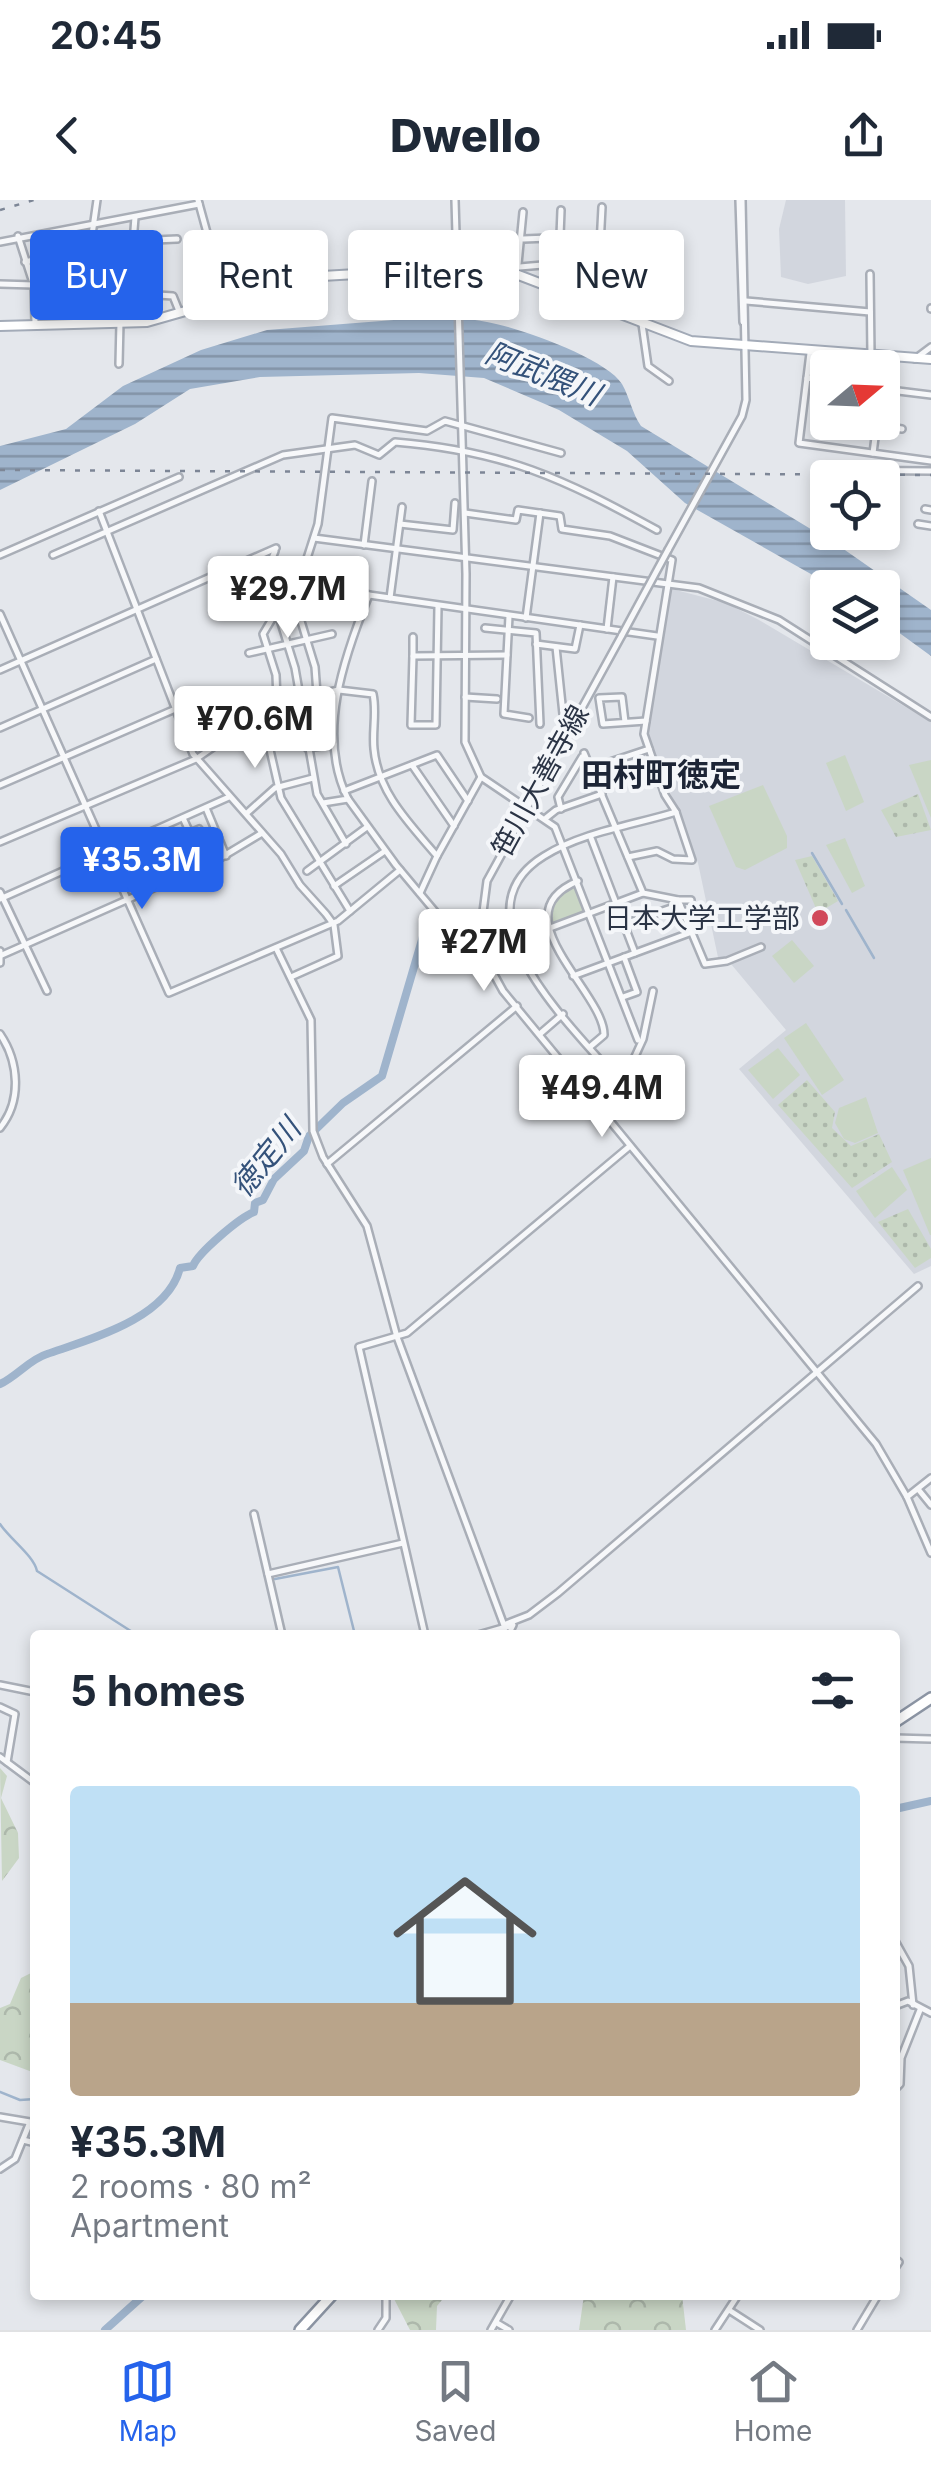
<!DOCTYPE html>
<meta charset="utf-8">
<style>
body{margin:0;font-family:Inter,"Noto Sans JP",sans-serif;background:#f2f2f3;color:#1f2937;height:100vh;display:flex;flex-direction:column;font-size:38px;white-space:nowrap}
*{box-sizing:border-box;margin:0}
p{font-size:32px;color:#747a83}
.icon{flex:none;width:55px;height:55px;fill:none;stroke:currentColor;stroke-width:2;stroke-linecap:round;stroke-linejoin:round}
.map{position:relative;flex:1;overflow:hidden}
.sheet{position:absolute;left:30px;top:1430px;width:870px;height:670px;display:flex;flex-direction:column;background:#fff;border-radius:10px;box-shadow:0 5px 15px #0003}
.sheet>*{flex:none}
.banner{position:absolute;left:30px;top:30px;width:872px;height:90px;display:flex;gap:20px}
.needle{width:65px;rotate:71deg}
.tools{position:absolute;left:810px;top:150px;display:grid;gap:20px}
.tools a{display:grid;place-items:center;width:90px;height:90px;border-radius:10px;background:#fff;box-shadow:0 5px 15px #0003;font-size:50px}
.price{position:absolute;translate:-50% -85px;padding:0 22px;border-radius:10px;background:#fff;color:#222;font-size:32px;line-height:65px;filter:drop-shadow(0 2px 5px #0008)}
.price::after{content:'';position:absolute;left:50%;top:60px;width:30px;height:22px;margin-left:-15px;background:inherit;clip-path:polygon(0 0,100% 0,50% 100%)}
.price.on{background:#2563eb;color:#fff}
ul{padding:0;list-style:none}
li{display:grid;align-content:center;gap:20px;height:530px;padding:0 40px}
li+li{border-top:2px solid #e0e1e3}
li span{display:grid;place-items:center;height:310px;border-radius:10px;color:#555}
li>.icon{margin-inline-start:auto}
span .icon{width:180px;height:180px;fill:#fffc;stroke-width:1}
li b{font-size:42px}
h2{display:flex;justify-content:space-between;align-items:center;height:120px;padding:0 40px;font-size:42px}
.pill{padding:0 35px;border-radius:10px;background:#fff;box-shadow:0 5px 15px #0003;font-size:35px;line-height:90px}
.pill.on{background:#2563eb;color:#fff}
.status{display:flex;justify-content:space-between;align-items:center;height:70px;padding:0 50px;background:#fff;direction:ltr}
.status svg{height:28px;fill:currentColor}
header{display:flex;justify-content:space-between;align-items:center;height:130px;padding:0 40px;background:#fff;font-size:45px;font-weight:800}
.dock{display:flex;justify-content:space-around;align-items:center;height:140px;border-top:2px solid #e0e1e3;background:#fff;font-size:28px;color:#747a83}
.dock a{display:grid;justify-items:center;gap:5px}
.dock .on{color:#2563eb}
.map>svg:first-child{display:block}
.built{fill:#d2d6de}
.grass{fill:url(#grass-dots)}
.forest{fill:url(#forest-crowns)}
.park{fill:#c9d6c5}
.water{fill:url(#water-rules)}
.lines{fill:none;stroke-linecap:round;stroke-linejoin:round}
.stream{stroke:#9fb4cc;stroke-width:2.5}
.river{stroke:#9fb4cc;stroke-width:8}
.minor-casing{stroke:#a9aeb7;stroke-width:10}
.major-casing{stroke:#a3abb8;stroke-width:12}
.highway-casing{stroke:#8b94a3;stroke-width:14}
.minor{stroke:#f7f8fa;stroke-width:5}
.major{stroke:#fff;stroke-width:8}
.highway{stroke:#fff;stroke-width:9}
.rail{stroke:#7d8696;stroke-width:2.5;stroke-dasharray:5 10;stroke-linecap:butt}
.minor-bridge-casing{stroke:#a9aeb7;stroke-width:10;stroke-linecap:butt}
.minor-bridge{stroke:#f7f8fa;stroke-width:5}
.poi-dot{fill:#d1495b;stroke:#f4f6f9;stroke-width:4}
.labels{text-anchor:middle;stroke-width:8;stroke-linejoin:round;paint-order:stroke}
.street-label{font-size:28px;fill:#2b3445;stroke:#f4f6f9}
.poi-label{font-size:28px;fill:#2b3445;stroke:#f4f6f9;text-anchor:end}
.water-label{font-size:30px;font-style:italic;fill:#34527a;stroke:#f4f6f9}
.quarter-label{font-size:32px;font-weight:bold;fill:#1d2536;stroke:#f4f6f9}
</style>
<div class="status"><b>20:45</b><svg viewBox="0 0 49 12"><path d="M0 12V9h3v3zM5 12V6h3v6zM10 12V3h3v9zM15 12V0h3v12zM26 1h20v11H26zM47 4h2v5h-2z"/></svg></div>
<header><svg class="icon" aria-label="back" viewBox="0 0 24 24"><path d="M15 5l-7 7 7 7"/></svg>Dwello<svg class="icon" aria-label="share" viewBox="0 0 24 24"><path d="M12 15V3M7 8l5-5 5 5M5 13v7h14v-7"/></svg></header>
<div class="map">
<svg width="931" height="2130" viewBox="0 0 931 2130">
<defs>
<pattern id="grass-dots" width="8" height="8" patternUnits="userSpaceOnUse" patternTransform="scale(2.5)"><rect width="8" height="8" fill="#c9d6c5"/><path d="M2 2h.1M6 6h.1" fill="none" stroke="#adb8ab" stroke-width="1.8" stroke-linecap="round"/></pattern>
<pattern id="forest-crowns" width="20" height="18" patternUnits="userSpaceOnUse" patternTransform="scale(2.5)"><rect width="20" height="18" fill="#c9d6c5"/><path d="M2 6a3 3 0 1 1 6 0M12 15a3 3 0 1 1 6 0" fill="none" stroke="#adb8ab"/></pattern>
<pattern id="water-rules" width="6" height="5" patternUnits="userSpaceOnUse" patternTransform="scale(2.5)"><rect width="6" height="5" fill="#9fb4cc"/><path d="M0 2.5h6" fill="none" stroke="#8293a7"/></pattern>
</defs>
<rect width="100%" height="100%" fill="#e4e7ec"/>
<g class="built">
<path d="M786,0H845L846,76L808,84L781,77L779,29Z"/>
<path d="M668,388L726,403L759,420L931,522V1066L914,1074L739,869L786,830L731,764L719,762L698,663L647,535Z"/>
</g>
<g class="grass">
<path d="M918,594L931,630L896,637L881,610Z"/>
<path d="M812,656L838,701L818,713L795,660Z"/>
<path d="M807,880L835,912L832,928L851,946L879,934L892,962L852,988L778,905Z"/>
<path d="M908,1009L931,1049V1058L915,1068L878,1022Z"/>
</g>
<g class="forest">
<path d="M0,1568L7,1576L1,1598L18,1633L19,1658L2,1681Z"/>
<path d="M35,1771V1873L0,1860V1808L10,1804L21,1778Z"/>
<path d="M392,2095H446L437,2106L436,2130H410Z"/>
<path d="M584,2095H682L686,2130H579Z"/>
</g>
<g class="park">
<path d="M845,555L864,602L846,611L826,563Z"/>
<path d="M931,560V618L909,565Z"/>
<path d="M763,585L787,636V648L745,670L736,667L709,606Z"/>
<path d="M845,638L865,686L852,693L826,645Z"/>
<path d="M577,684L587,711L551,724L555,699Z"/>
<path d="M792,740L814,766L794,783L772,756Z"/>
<path d="M806,823L844,880L822,895L784,838Z"/>
<path d="M778,848L800,875L773,899L748,870Z"/>
<path d="M866,897L878,933L855,943L844,939L835,923L839,908Z"/>
<path d="M931,958V1035H930L903,970Z"/>
<path d="M892,967L907,990L875,1018L856,991Z"/>
</g>
<path class="water" d="M432,117C450,119 469,118 487,122C517,127 606,158 622,184C630,198 632,213 641,226L842,348L931,410V456L883,421L882,388L834,387L685,303L627,251L559,210L484,178L419,173L260,177L190,189L135,224L0,290V246L66,229L123,186L201,150L267,130Z"/>
<g class="lines">
<g class="stream">
<path d="M812,653L842,704"/>
<path d="M846,710L874,758"/>
<path d="M0,1324C10,1339 34,1356 37,1371L137,1435"/>
<path d="M275,1379L338,1367L355,1435"/>
<path d="M0,1892L20,1900L35,1899"/>
</g>
<g class="river">
<path d="M0,1184C16,1177 30,1159 47,1154C90,1139 167,1119 180,1068L193,1066C198,1053 239,1018 254,1012L255,1003L263,1000L274,979L304,951L309,936L343,903L382,876L429,716"/>
<path d="M895,1609L931,1601"/>
<path d="M105,2130L144,2095"/>
</g>
<g class="minor-casing">
<g id="minor">
<path d="M198,0L225,98"/>
<path d="M455,0L466,374L465,542L481,577L555,627L638,840"/>
<path d="M739,0L743,122"/>
<path d="M18,36L34,86L35,123"/>
<path d="M523,39L601,36"/>
<path d="M132,41L177,39"/>
<path d="M0,42L199,4"/>
<path d="M25,62L80,49L130,57"/>
<path d="M518,64L523,12"/>
<path d="M508,68L600,60"/>
<path d="M870,74L871,156"/>
<path d="M0,84L34,85"/>
<path d="M85,84L97,0"/>
<path d="M34,86L126,85"/>
<path d="M558,88L561,10"/>
<path d="M128,93L173,96L179,111"/>
<path d="M746,101L870,112"/>
<path d="M597,103L602,7"/>
<path d="M931,108V109"/>
<path d="M127,122L135,17"/>
<path d="M642,124L648,166L669,181"/>
<path d="M810,153L799,243L931,261"/>
<path d="M915,159L931,147"/>
<path d="M119,164L120,122"/>
<path d="M882,171L884,158"/>
<path d="M807,178L828,181"/>
<path d="M882,189L931,195"/>
<path d="M877,225L902,229"/>
<path d="M873,253L877,222"/>
<path d="M817,270L931,271"/>
<path d="M925,309L931,310"/>
<path d="M99,311L193,554L281,654L300,685L326,714L334,725L338,756L291,777"/>
<path d="M465,313L516,320L518,310L560,316L562,329L610,336L672,360L644,534L665,595L676,612C634,625 582,632 544,656C448,715 580,834 622,885L599,908"/>
<path d="M400,324L453,330L455,303"/>
<path d="M918,324L931,326"/>
<path d="M314,338L699,388L779,420L931,517"/>
<path d="M364,345L372,281"/>
<path d="M668,350L742,216L746,200L742,0"/>
<path d="M0,355L179,277"/>
<path d="M53,355L283,255L355,245L379,255L395,242C505,251 562,278 657,330"/>
<path d="M301,377L318,324L332,218L427,231L445,221L561,253"/>
<path d="M289,382L315,467L317,494"/>
<path d="M271,391L266,373L275,351"/>
<path d="M390,398L402,307"/>
<path d="M0,414L169,793L338,721L400,670"/>
<path d="M509,416L504,514L529,518"/>
<path d="M526,418L540,313"/>
<path d="M485,428L536,433L540,524"/>
<path d="M607,429L613,377"/>
<path d="M622,435L487,681L480,735L486,760L503,791L876,1244L907,1297L931,1353"/>
<path d="M413,437V456L507,455"/>
<path d="M536,444L575,449L580,425"/>
<path d="M556,447L563,514"/>
<path d="M249,453L332,434"/>
<path d="M413,456L411,525H436L438,406"/>
<path d="M0,470L276,348"/>
<path d="M206,494L223,539"/>
<path d="M465,497L497,499"/>
<path d="M277,501L276,475L263,434L272,419L279,416"/>
<path d="M625,522L622,497L599,498L603,524L646,521"/>
<path d="M0,528L156,459"/>
<path d="M307,548L334,544"/>
<path d="M584,553L643,693L678,700L705,764L727,761L761,747"/>
<path d="M412,565L454,626"/>
<path d="M592,568L649,549"/>
<path d="M0,585L173,510"/>
<path d="M344,591L437,555L468,601"/>
<path d="M348,599L396,665L473,757L643,693"/>
<path d="M323,603L348,599C316,535 344,457 369,395"/>
<path d="M206,608L226,656"/>
<path d="M561,609L558,597L582,557"/>
<path d="M247,613L275,588L313,578"/>
<path d="M183,618L190,633L199,629L204,638"/>
<path d="M546,618L556,610L602,594"/>
<path d="M156,630L167,655"/>
<path d="M591,638L635,753"/>
<path d="M0,642L196,559L261,514"/>
<path d="M346,644L317,594L295,468L271,391L301,377L319,376L369,395L657,436"/>
<path d="M628,657L657,651L673,659L692,660L676,612"/>
<path d="M151,661L160,685"/>
<path d="M307,671L367,627"/>
<path d="M117,676L217,633"/>
<path d="M578,681C497,714 605,793 604,835L591,846"/>
<path d="M334,686L385,651"/>
<path d="M0,692L47,791"/>
<path d="M420,693L437,656"/>
<path d="M0,699L229,597"/>
<path d="M678,700H691"/>
<path d="M350,711L281,598L260,506L339,490L373,494C377,512 372,531 374,549C378,593 410,624 437,656L481,577"/>
<path d="M624,724L680,705"/>
<path d="M276,748L311,820L313,931L323,957L367,1026L397,1137L505,1428"/>
<path d="M0,751V763"/>
<path d="M2,755L217,660L262,633"/>
<path d="M573,776L692,732"/>
<path d="M623,797L637,792L624,757"/>
<path d="M541,833L563,814"/>
<path d="M0,834C19,862 22,901 0,928"/>
<path d="M622,885L643,839L653,791"/>
<path d="M327,964L517,806"/>
<path d="M918,1289L931,1305"/>
<path d="M907,1297L931,1278"/>
<path d="M254,1314L282,1435"/>
<path d="M268,1374L403,1343"/>
<path d="M506,1424L529,1415L558,1393L918,1086"/>
<path d="M425,1435L359,1147L407,1133L630,946"/>
<path d="M478,1435L513,1425L511,1429"/>
<path d="M0,1485L35,1492"/>
<path d="M0,1507L15,1514L7,1562"/>
<path d="M895,1538L931,1539"/>
<path d="M0,1557L35,1583"/>
<path d="M895,1741L909,1766L913,1805"/>
<path d="M895,1806L908,1801L931,1813"/>
<path d="M895,1889L900,1884L901,1858L920,1810"/>
<path d="M0,1917L30,1922L15,1959L0,1969"/>
<path d="M23,1940L35,1943"/>
<path d="M895,2059L899,2062L895,2068"/>
<path d="M729,2110L760,2130"/>
<path d="M497,2123L509,2130"/>
<path d="M378,2130L386,2118V2095"/>
<path d="M491,2130L511,2095"/>
<path d="M715,2130L738,2095"/>
<path d="M857,2130L878,2095"/>
</g>
</g>
<g class="major-casing">
<path id="major" d="M0,126L147,122L305,77L495,66L691,141L931,159"/>
</g>
<g class="highway-casing">
<g id="highway">
<path d="M895,1522L931,1498"/>
<path d="M300,2130L332,2095"/>
</g>
</g>
<use href="#minor" class="minor"/>
<use href="#major" class="major"/>
<use href="#highway" class="highway"/>
<g class="rail">
<path d="M0,10L34,0"/>
<path d="M0,270L931,275"/>
</g>
<g class="minor-bridge-casing">
<path id="minor-bridge" d="M622,435L668,350"/>
</g>
<use href="#minor-bridge" class="minor-bridge"/>
</g>
<circle class="poi-dot" cx="820" cy="718" r="10"/>
<g class="labels">
<g class="street-label">
<text transform="translate(540 581) rotate(-61)" y="10">笹川大善寺線</text>
</g>
<g class="poi-label">
<text x="800" y="728">日本大学工学部</text>
</g>
<g class="water-label">
<text transform="translate(543 174) rotate(22)" y="10">阿武隈川</text>
<text transform="translate(266 958) rotate(-51)" y="10">徳定川</text>
</g>
<g class="quarter-label">
<text x="661" y="586">田村町徳定</text>
</g>
</g>
</svg>
<div class="tools">
<a><svg class="needle" viewBox="-14 -14 28 28"><path d="M0-13l5 13h-10z" fill="#e53935"/><path d="M0 13l5-13h-10z" fill="#747a83"/></svg></a>
<a><svg class="icon" aria-label="locate" viewBox="0 0 24 24"><circle cx="12" cy="12" r="6"/><path d="M12 2v4M12 18v4M2 12h4M18 12h4"/></svg></a>
<a><svg class="icon" aria-label="layers" viewBox="0 0 24 24"><path d="M12 4l9 5-9 5-9-5zM3 14l9 5 9-5"/></svg></a>
</div>
<b class="price" style="left:288px;top:441px">¥29.7M</b>
<b class="price" style="left:255px;top:571px">¥70.6M</b>
<b class="price on" style="left:142px;top:712px">¥35.3M</b>
<b class="price" style="left:484px;top:794px">¥27M</b>
<b class="price" style="left:602px;top:940px">¥49.4M</b>
<div class="banner">
<a class="pill on">Buy</a>
<a class="pill">Rent</a>
<a class="pill">Filters</a>
<a class="pill">New</a>
</div>
<section class="sheet">
<h2>5 homes<svg class="icon" aria-label="filters" viewBox="0 0 24 24"><path d="M4 7h16M4 17h16"/><circle cx="9" cy="7" r="2"/><circle cx="15" cy="17" r="2"/></svg></h2>
<ul>
<li><span style="background:linear-gradient(#bfe0f5 70%,#b9a48a 0)"><svg class="icon" aria-label="home" viewBox="0 0 24 24"><path d="M3 11l9-7 9 7M6 9v11h12V9"/></svg></span><div><b>¥35.3M</b><p>2 rooms · 80 m²</p><p>Apartment</p></div></li>
</ul>
</section>
</div>
<nav class="dock">
<a class="on"><svg class="icon" aria-label="map" viewBox="0 0 24 24"><path d="M3 6l6-2 6 2 6-2v14l-6 2-6-2-6 2zM9 4v14M15 6v14"/></svg>Map</a>
<a><svg class="icon" aria-label="saved" viewBox="0 0 24 24"><path d="M7 4h10v16l-5-4-5 4z"/></svg>Saved</a>
<a><svg class="icon" aria-label="home" viewBox="0 0 24 24"><path d="M3 11l9-7 9 7M6 9v11h12V9"/></svg>Home</a>
</nav>
